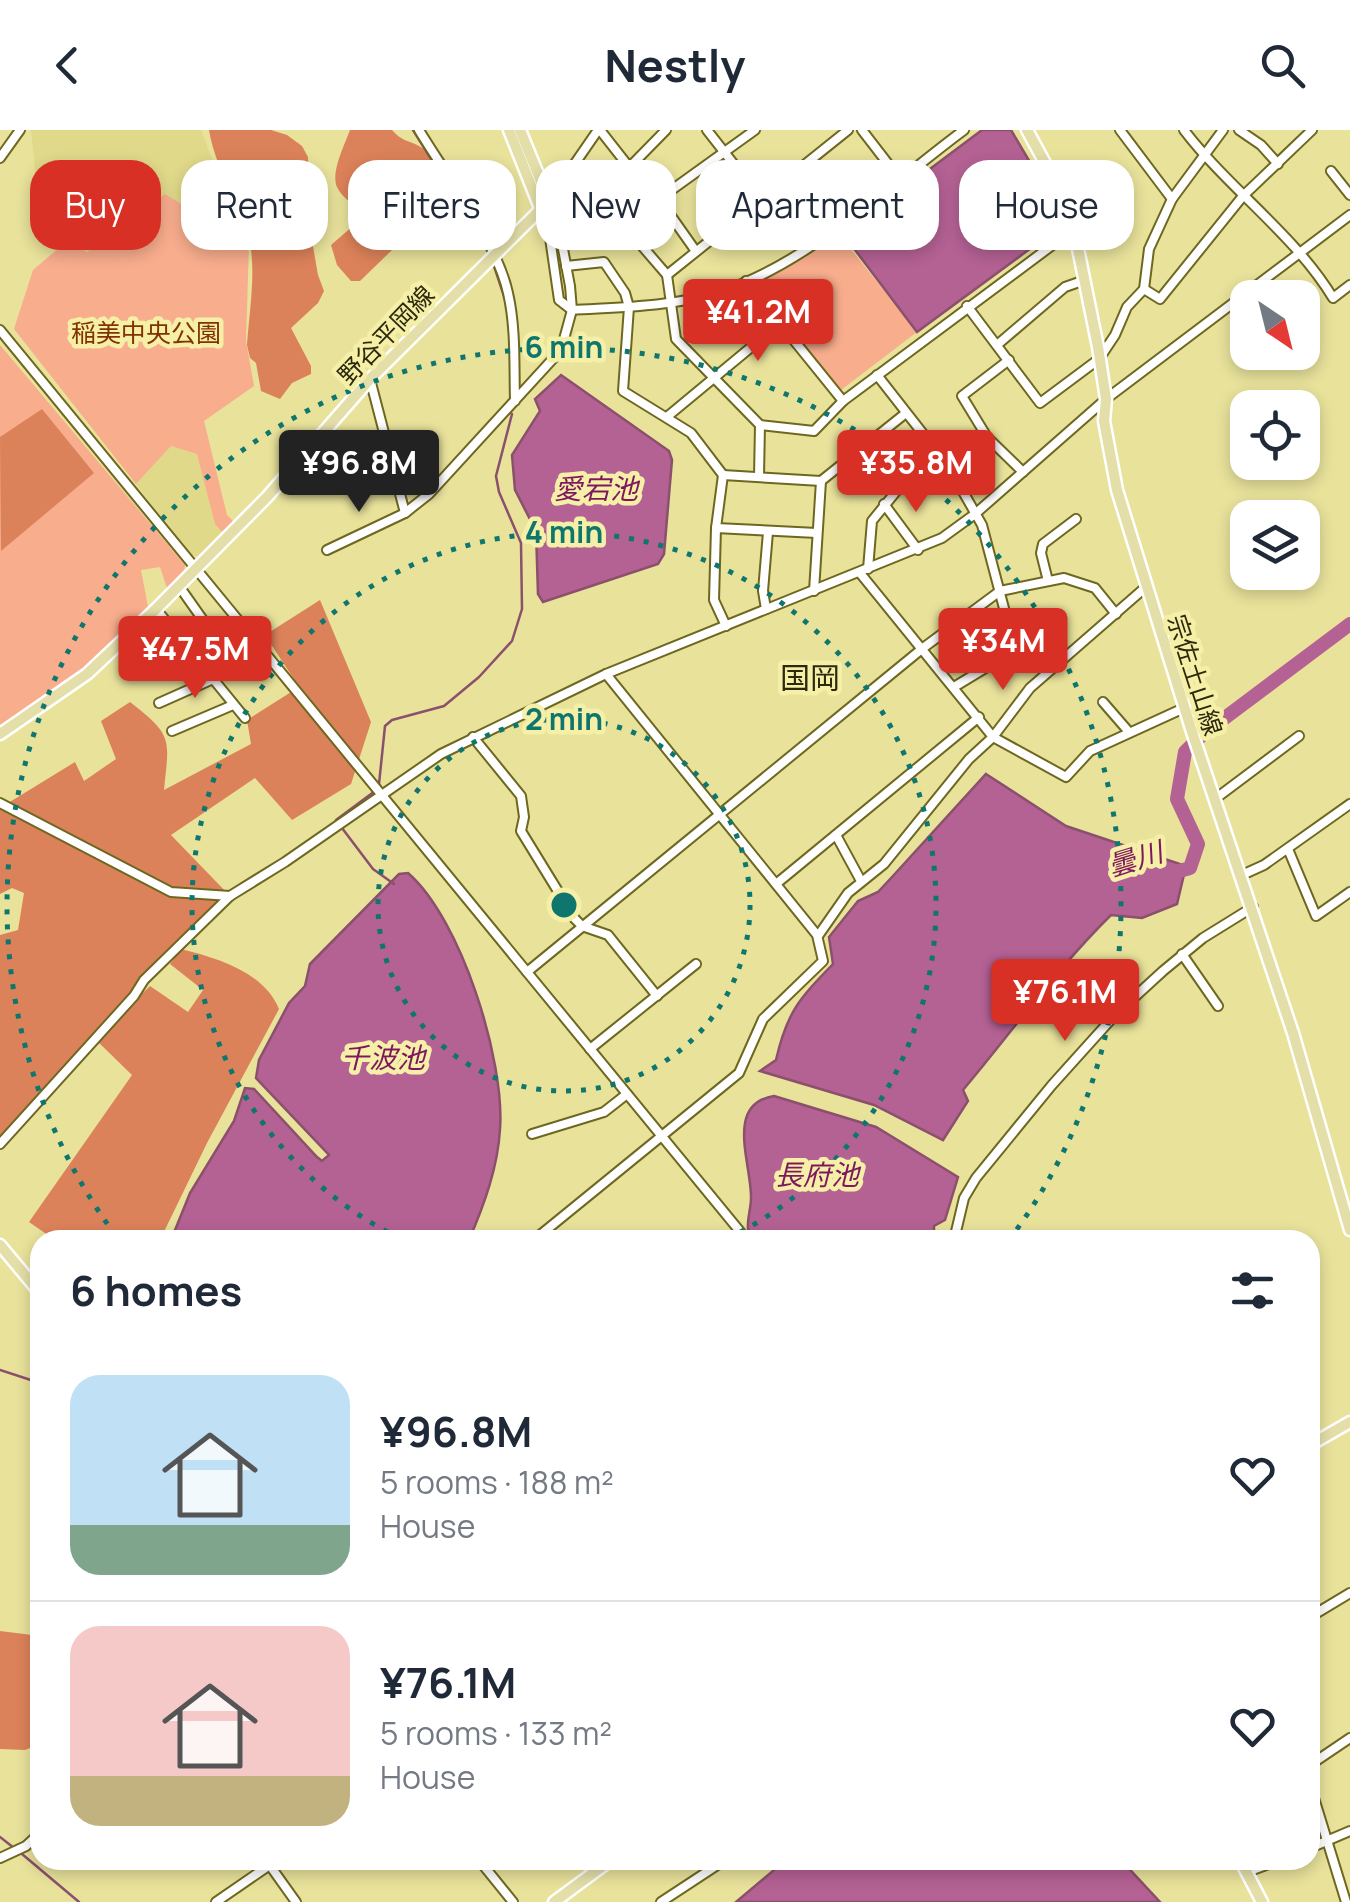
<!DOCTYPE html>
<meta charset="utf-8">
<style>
body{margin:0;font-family:Manrope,"Noto Sans JP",sans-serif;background:#f6f6f7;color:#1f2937;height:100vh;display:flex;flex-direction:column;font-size:38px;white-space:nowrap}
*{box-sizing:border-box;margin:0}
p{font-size:32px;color:#747a83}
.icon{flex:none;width:55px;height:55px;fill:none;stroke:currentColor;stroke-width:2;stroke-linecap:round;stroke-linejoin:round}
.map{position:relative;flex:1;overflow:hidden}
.side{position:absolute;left:30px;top:1100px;width:1290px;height:640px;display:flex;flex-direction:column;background:#fff;border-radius:30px;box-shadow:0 5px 15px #0003}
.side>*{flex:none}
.banner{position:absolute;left:30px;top:30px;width:1290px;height:90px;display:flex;gap:20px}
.needle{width:65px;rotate:145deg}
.tools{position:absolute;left:1230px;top:150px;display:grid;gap:20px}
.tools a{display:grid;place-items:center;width:90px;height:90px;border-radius:20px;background:#fff;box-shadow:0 5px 15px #0003;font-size:50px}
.price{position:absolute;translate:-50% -85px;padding:0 22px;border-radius:10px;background:#d93025;color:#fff;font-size:32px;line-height:65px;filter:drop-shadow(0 2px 5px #0008)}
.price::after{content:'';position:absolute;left:50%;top:60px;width:30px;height:22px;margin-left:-15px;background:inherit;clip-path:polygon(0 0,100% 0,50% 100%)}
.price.active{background:#222;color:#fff}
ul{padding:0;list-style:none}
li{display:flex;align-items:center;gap:30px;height:250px;padding:0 40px}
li+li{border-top:2px solid #e0e1e3}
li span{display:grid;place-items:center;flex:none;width:280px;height:200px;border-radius:30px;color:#555}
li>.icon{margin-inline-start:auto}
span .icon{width:120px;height:120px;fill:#fffc;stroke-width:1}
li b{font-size:42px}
h2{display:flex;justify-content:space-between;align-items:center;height:120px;padding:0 40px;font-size:42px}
.pill{padding:0 35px;border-radius:30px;background:#fff;box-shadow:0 5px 15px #0003;font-size:35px;line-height:90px}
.pill.active{background:#d93025;color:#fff}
header{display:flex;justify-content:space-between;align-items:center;height:130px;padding:0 40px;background:#fff;font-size:45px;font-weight:700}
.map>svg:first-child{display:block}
.built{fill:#e0d98a}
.green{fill:#f8ad8d}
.forest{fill:#dc825a}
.water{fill:#b46194;stroke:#8b506b;stroke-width:2.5}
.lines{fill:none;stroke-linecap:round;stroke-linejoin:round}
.stream{stroke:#8b506b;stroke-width:2.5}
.river{stroke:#b46194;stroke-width:14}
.minor-casing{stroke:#6e6720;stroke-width:12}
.major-casing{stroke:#fff;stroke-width:15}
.minor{stroke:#fff;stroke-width:8}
.major{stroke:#e4dfa8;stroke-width:10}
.ring{fill:none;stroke:#0f766e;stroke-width:5;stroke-dasharray:5 10}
.labels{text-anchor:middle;stroke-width:9;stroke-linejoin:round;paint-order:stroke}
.park-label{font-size:25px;fill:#823201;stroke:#f5efa8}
.street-label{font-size:25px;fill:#2c290c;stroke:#f5efa8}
.water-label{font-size:28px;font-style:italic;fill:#7e185e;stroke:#f5efa8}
.quarter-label{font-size:30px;fill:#2c290c;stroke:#f5efa8}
.centre{fill:#0f766e;stroke:#f5efa8;stroke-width:5}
.ring-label{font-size:30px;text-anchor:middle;font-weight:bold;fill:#0f766e;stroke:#f5efa8;stroke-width:9;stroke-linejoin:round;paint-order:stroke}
</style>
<header><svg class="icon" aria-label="back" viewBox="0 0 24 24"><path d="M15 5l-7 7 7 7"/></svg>Nestly<svg class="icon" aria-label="search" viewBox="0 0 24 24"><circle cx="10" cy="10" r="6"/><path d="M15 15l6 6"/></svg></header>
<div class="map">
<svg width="1350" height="1772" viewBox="0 0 1350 1772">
<rect width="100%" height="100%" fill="#e8e29b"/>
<g class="built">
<path d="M31,0H201L232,82L216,96L165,65L86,122L41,97Z"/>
<path d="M171,316L198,324L215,394L223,403L200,427L192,425L136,354Z"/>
</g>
<g class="green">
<path d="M165,64L249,115L246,211L254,256L204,291L227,385L234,392L223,403L215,394L197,324L171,316L136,354L14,199L33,140L66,112L87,122Z"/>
<path d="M838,103L917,202L841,260L832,258L754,153Z"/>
<path d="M0,215L185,435L184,443L167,458L160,437L141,440L148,477L84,542L0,596Z"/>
</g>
<g class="forest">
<path d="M209,0H271L287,5L302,16L308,27L310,99L318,145L324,161L318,173L291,198L311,236V244L292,253L280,269L261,261L256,233L250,228L247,215C249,185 255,150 251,120C244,78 216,43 209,0Z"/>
<path d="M350,0H392C401,11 408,10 419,16C437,26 444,46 449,65L360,151H351L337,135L331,115L353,96L360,86C355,73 344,70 338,59C329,45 345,14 350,0Z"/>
<path d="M42,279L94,343L1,421L0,307Z"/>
<path d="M320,470L371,592L351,654L292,690L255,648L171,705L230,766L168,824L105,900L150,856L188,882L203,860L170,834L181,819C217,828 264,842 279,879L207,1013L160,1110H55L29,1092L132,945L95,909L0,1019V805L18,800L24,763L12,758L0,764V678L75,632L84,651L116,629L101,591L130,572C174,606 169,609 164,660L251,614L247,590L299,557L265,505Z"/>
<path d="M0,1501L40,1506V1614L25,1620L0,1619Z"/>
</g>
<g class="water">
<path d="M982,0H1011L1037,44L1061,96L917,202L843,104Z"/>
<path d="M561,245L669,321L672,330L664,424L658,434L543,472L538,464L536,401L515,360L512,325L540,281L535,269Z"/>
<path d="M986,644L1066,696L1186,736L1177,774L1142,788L1111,785C1057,838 1012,902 963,960L968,971L943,1010L874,975L760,941L776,930C787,882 799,869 833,834L829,807L858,771L878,762L892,747Z"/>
<path d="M408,743C461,789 505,930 500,999C498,1037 484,1075 469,1110H171L190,1063L234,991L245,958L254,959L317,1027L322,1031L329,1025L256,948L259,930L289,873L305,856L310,834L399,744Z"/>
<path d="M774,966L876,997L958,1047L945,1090L934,1096V1110H744L752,1104L748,1099C747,1088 751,1079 751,1068C752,1035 724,974 774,966Z"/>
<path d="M786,1730H1121L1160,1772H736Z"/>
</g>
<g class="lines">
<g class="stream">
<path d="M413,0L483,112"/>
<path d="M493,133L506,172"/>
<path d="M510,209L511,256"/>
<path d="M379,654L385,596L392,590L444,576L479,547L512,511L522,479L521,413L499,362L496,346L512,284"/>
<path d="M336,690L375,661"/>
<path d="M342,698L373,739L394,754"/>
<path d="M0,1240L40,1253"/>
<path d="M0,1707L14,1718"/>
<path d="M22,1724L79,1772"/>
</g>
<path class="river" d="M1169,744L1190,738L1198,714L1177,669L1185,622L1202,605L1350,494"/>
<g class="minor-casing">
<g id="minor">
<path d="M419,0C446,45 497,112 508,163C516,198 514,235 515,271"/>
<path d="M600,0L629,37"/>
<path d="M666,0L614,53L626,66L611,80L667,145L676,209L760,295L814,301L843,271"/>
<path d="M707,0L761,69"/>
<path d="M862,0L899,48"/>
<path d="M1120,0L1172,69"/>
<path d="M1184,0C1229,59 1295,105 1333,168L1350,155"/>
<path d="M1239,0L1261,15L1278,34"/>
<path d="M0,28L20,0"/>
<path d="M1331,41L1350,65"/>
<path d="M794,45L834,99"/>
<path d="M540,78L550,108L559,170L572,180C621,177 669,177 716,163C803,138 891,54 964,0"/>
<path d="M695,120L659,69L755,0"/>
<path d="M566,136L604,132L625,163L629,177L623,261L691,303L723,345L716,398L714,470L726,496"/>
<path d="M667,145L848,0"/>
<path d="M746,151L843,271L1074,99"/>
<path d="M1144,159L1160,169L1243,66L1312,0"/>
<path d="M967,176L1040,273L1099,229L1115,205L1127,177L1144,159L1149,119L1172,69L1223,0"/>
<path d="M0,200L747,1110"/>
<path d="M997,215L1065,157L1085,150"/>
<path d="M1009,230L962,266L987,307L1023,342"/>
<path d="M877,245L949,337L982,395L1015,520L954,557"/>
<path d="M370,249L405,383L429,364L561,220L572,180L570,156L560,103L549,71L598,0"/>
<path d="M668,286L779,194"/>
<path d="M723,345L821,351L906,283"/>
<path d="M759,346L760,295"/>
<path d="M884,374L918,420"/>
<path d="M716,398L817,403"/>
<path d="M327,420L405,383"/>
<path d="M868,439L872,391L903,353L939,325"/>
<path d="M860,443L993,607L1066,647L1090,621L1184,578"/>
<path d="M1048,451L1041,423L1043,414L1076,389"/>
<path d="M814,461L821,351"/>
<path d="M156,479L245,588"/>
<path d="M766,479L763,461L768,402"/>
<path d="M154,540L190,521"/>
<path d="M1103,572L1129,602"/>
<path d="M159,573L213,549L234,534L179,456"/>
<path d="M172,601L233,575"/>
<path d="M473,607L521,666L524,687L521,701L575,789L582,796L608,805L657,866"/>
<path d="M1215,669L1299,606"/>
<path d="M0,673L171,762L230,766"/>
<path d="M836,705L861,751"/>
<path d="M1288,719L1316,786L1350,762"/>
<path d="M1242,745L1264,735L1350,674"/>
<path d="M776,754L979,587"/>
<path d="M818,806L848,763L884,734L969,629L993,607L1030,558L1147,456"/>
<path d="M1182,824L1218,876"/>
<path d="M527,842L923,518L1000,461L1064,448L1095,458L1116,484"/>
<path d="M590,919L696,834"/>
<path d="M532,1004L604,982L627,964"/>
<path d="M0,1014L134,866L144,850L230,766L285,732L441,624L606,544L942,408L975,384L1106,269L1350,85"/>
<path d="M534,1110L739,943L763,889L823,831L817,805L606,544"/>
<path d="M954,1110L964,1068L976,1048L1052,955L1115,885L1163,841L1203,808L1253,777"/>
<path d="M1310,1487L1350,1463"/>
<path d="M1310,1635L1350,1608"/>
<path d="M1310,1655L1346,1772"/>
<path d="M1310,1718L1350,1701"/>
<path d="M0,1728L26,1716L40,1703"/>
<path d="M266,1730L296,1772"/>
<path d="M479,1730L513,1772"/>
<path d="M1247,1742L1280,1730"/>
<path d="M216,1772L277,1730"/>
<path d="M661,1772L725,1730"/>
</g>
</g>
<g class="major-casing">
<g id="major">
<path d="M509,0L540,78"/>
<path d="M1027,0L1057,55L1074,99L1098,217L1106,269L1104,291L1117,360L1193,605L1293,903L1350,1100"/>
<path d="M0,604L87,544L156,479L267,367L370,249L549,71L520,0"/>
<path d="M0,1115L40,1163"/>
<path d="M1310,1315L1350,1292"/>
<path d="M1240,1730L1262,1772"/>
<path d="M554,1772L611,1730"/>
</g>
</g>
<use href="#minor" class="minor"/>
<use href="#major" class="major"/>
</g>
<g class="ring">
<circle cx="564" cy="775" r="186"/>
<path d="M401 1109A372 372 0 1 1 727 1109"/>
<path d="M116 1106A557 557 0 1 1 1012 1106"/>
</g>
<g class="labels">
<g class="park-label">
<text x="146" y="212">稲美中央公園</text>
</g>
<g class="street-label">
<text transform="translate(386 205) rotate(-46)" y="9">野谷平岡線</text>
<text transform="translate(1195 545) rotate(72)" y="9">宗佐土山線</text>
</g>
<g class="water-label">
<text x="596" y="369">愛宕池</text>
<text transform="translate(1135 729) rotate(-17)" y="10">曇川</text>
<text x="383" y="938">千波池</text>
<text x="817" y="1055">長府池</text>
</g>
<g class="quarter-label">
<text x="810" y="559">国岡</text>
</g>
</g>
<circle cx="564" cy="775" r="15" class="centre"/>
<g class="ring-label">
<text x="564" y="228">6 min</text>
<text x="564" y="413">4 min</text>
<text x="564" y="600">2 min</text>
</g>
</svg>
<div class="tools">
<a><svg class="needle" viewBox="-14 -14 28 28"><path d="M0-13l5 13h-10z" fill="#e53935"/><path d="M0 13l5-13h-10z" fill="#747a83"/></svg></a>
<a><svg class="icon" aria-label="locate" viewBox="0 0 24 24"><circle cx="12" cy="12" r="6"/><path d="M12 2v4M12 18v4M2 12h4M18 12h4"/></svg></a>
<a><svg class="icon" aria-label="layers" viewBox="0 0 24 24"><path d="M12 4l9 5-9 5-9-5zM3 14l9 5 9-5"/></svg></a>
</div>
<b class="price" style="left:758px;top:234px">¥41.2M</b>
<b class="price active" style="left:359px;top:385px">¥96.8M</b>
<b class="price" style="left:916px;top:385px">¥35.8M</b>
<b class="price" style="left:1003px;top:563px">¥34M</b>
<b class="price" style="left:195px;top:571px">¥47.5M</b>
<b class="price" style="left:1065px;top:914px">¥76.1M</b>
<div class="banner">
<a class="pill active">Buy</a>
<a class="pill">Rent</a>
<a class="pill">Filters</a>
<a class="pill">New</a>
<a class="pill">Apartment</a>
<a class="pill">House</a>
</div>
<section class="side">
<h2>6 homes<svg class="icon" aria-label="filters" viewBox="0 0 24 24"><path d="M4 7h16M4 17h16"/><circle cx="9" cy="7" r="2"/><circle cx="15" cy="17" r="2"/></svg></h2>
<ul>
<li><span style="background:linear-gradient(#bfe0f5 75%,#7fa58c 0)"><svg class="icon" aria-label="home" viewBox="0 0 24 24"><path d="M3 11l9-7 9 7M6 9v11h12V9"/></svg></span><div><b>¥96.8M</b><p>5 rooms · 188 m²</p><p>House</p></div><svg class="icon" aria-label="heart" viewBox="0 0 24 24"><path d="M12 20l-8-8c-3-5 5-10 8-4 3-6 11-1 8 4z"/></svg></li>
<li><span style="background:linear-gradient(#f6c9c9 75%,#c2b280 0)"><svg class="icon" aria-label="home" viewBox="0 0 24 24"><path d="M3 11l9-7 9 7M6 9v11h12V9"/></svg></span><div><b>¥76.1M</b><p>5 rooms · 133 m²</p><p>House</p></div><svg class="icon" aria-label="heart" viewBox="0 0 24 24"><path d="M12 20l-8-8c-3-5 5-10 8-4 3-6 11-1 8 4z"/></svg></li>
</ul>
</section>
</div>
